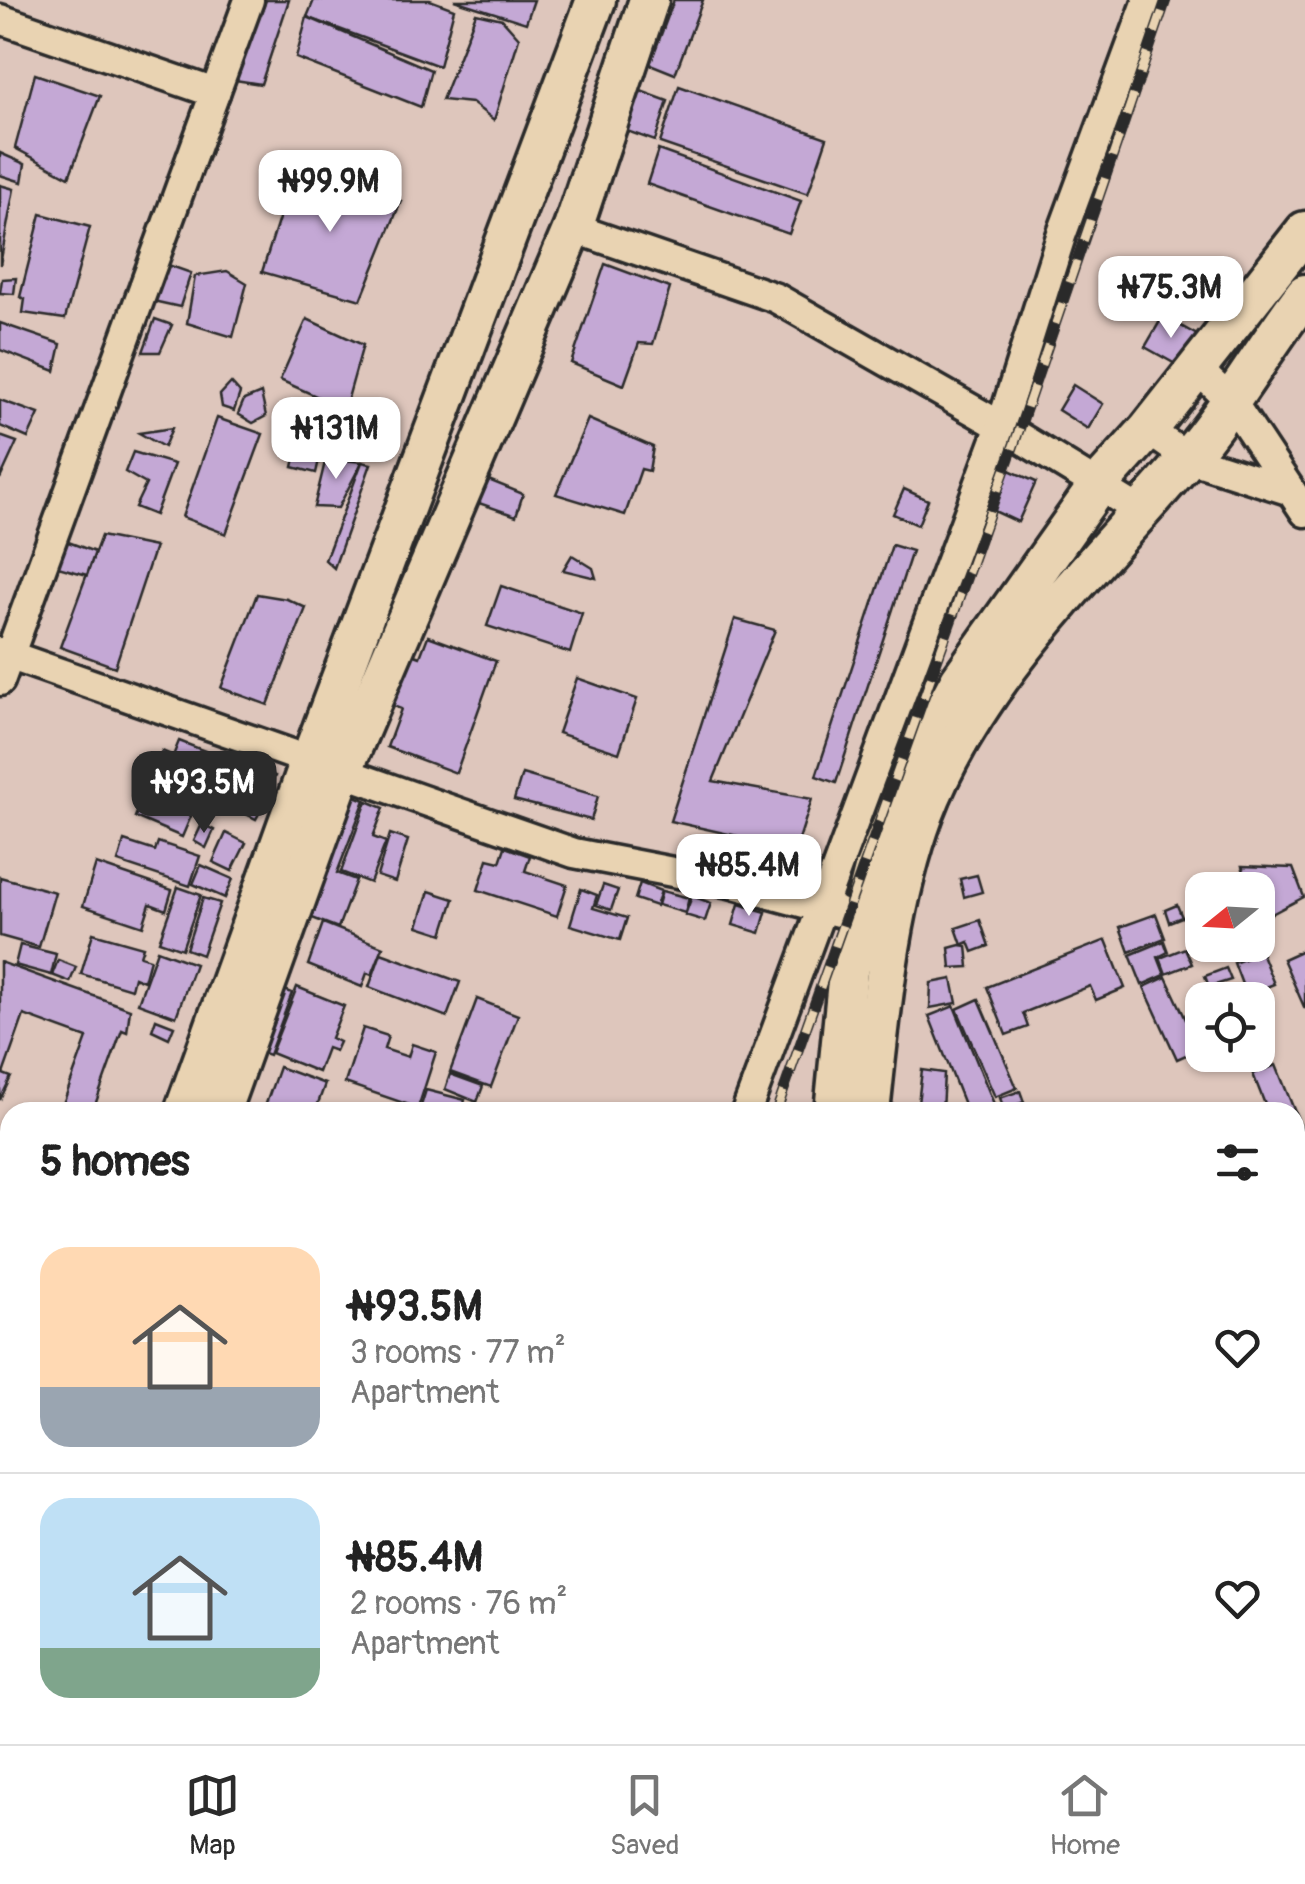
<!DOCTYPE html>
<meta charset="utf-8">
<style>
body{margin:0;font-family:Pangolin,sans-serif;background:#f6f6f6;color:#222;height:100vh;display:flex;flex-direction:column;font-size:38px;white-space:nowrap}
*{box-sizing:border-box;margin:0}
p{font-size:32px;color:#767676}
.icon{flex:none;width:55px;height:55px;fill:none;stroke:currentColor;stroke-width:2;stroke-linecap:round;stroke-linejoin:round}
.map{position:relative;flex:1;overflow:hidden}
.sheet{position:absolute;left:0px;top:1102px;width:1305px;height:642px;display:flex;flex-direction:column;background:#fff;border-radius:30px 30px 0 0;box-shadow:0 2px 8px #0004}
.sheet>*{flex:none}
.needle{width:65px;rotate:252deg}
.controls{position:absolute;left:1185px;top:872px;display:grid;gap:20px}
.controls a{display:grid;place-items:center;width:90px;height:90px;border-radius:20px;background:#fff;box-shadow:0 2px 8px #0004;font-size:50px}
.price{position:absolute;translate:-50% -85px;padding:0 22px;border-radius:20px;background:#fff;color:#222;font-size:32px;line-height:65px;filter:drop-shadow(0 2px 5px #0008)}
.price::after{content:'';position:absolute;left:50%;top:60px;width:30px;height:22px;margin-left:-15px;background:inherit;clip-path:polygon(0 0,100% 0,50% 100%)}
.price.selected{background:#2b2b2b;color:#fff}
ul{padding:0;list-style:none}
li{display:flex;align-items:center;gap:30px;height:250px;padding:0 40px}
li+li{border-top:2px solid #e0e0e0}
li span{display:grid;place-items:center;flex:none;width:280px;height:200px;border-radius:30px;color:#555}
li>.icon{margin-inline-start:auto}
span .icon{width:120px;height:120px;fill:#fffc;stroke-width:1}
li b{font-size:42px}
h2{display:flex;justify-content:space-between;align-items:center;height:120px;padding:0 40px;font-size:42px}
.menu{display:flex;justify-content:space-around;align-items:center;height:140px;border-top:2px solid #e0e0e0;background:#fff;font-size:28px;color:#767676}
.menu a{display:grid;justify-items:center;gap:5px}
.menu .selected{color:#2b2b2b}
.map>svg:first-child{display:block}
.building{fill:#c4a8d5;stroke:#2b2b2b;stroke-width:2.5}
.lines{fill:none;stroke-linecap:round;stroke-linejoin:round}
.street-casing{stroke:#2b2b2b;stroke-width:35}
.secondary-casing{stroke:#2b2b2b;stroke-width:45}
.street{stroke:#e9d3b2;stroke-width:28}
.secondary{stroke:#e9d3b2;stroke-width:38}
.rail-casing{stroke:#2b2b2b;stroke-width:11}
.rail{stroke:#e9d3b2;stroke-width:8;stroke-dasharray:22;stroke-linecap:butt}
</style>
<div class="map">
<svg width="1305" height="1744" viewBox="0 0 1305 1744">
<rect width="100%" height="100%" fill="#dec6bc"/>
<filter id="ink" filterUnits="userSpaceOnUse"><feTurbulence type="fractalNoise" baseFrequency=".01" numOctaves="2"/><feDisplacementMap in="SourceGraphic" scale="20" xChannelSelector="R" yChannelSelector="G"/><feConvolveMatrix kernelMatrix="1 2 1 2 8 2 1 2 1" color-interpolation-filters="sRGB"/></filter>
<g filter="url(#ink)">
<g class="building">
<path d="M266,0H289L261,84L235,80Z"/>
<path d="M314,0H430L454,9L439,66L307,17Z"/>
<path d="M454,0H534L526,23Z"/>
<path d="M674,0H703L675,74L650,64Z"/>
<path d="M476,13L502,19L519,38L494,120L472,103L442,100Z"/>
<path d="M307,17L431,70L421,107L296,58Z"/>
<path d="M35,74L100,96L69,177L15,148Z"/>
<path d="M679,86L827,138L808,194L660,143Z"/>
<path d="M638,90L668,101L655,141L624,130Z"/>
<path d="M658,150L801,201L789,234L647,184Z"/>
<path d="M0,153L25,164L22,182L0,175Z"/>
<path d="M295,168L401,201L361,300L262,272Z"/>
<path d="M0,185L14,189L0,265Z"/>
<path d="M41,214L90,227L65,319L23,313L25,299L20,297Z"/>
<path d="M154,260L191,273L180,307L140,298Z"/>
<path d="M605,264L670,288L653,344L639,343L624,385L571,363Z"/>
<path d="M227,271L247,283L233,337L187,323L195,276Z"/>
<path d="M16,278L14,294L0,293L2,279Z"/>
<path d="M1163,316L1197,335L1179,366L1145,347Z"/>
<path d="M155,319L172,325L160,352H143Z"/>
<path d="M307,319L363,345L345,409L280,380Z"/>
<path d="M0,323L61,344L55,371L0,350Z"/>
<path d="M231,383L240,393L234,411L222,407L220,395Z"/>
<path d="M1073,385L1103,404L1088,429L1058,410Z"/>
<path d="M261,393L266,416L253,423L238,414L244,400Z"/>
<path d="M0,400L39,414L28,438L0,426Z"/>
<path d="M308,400L328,402L330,418L309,411Z"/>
<path d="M217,418L263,434L226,534L182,517Z"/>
<path d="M588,419L653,447L649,471L641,469L625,515L556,494Z"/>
<path d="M172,428L164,447L139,433Z"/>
<path d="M0,436L17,442L0,479Z"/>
<path d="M299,440L322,447L316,473L293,467Z"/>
<path d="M133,452L174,464L155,515L135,507L146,484L125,472Z"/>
<path d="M326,458L362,462L338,508L314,507Z"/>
<path d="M362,462L371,464L334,568L325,560Z"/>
<path d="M1009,470L1036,482L1018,522L992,510Z"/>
<path d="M486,479L523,494L516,516L476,502Z"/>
<path d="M904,489L928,500L918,525L893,514Z"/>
<path d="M101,536L155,547L115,667L60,647Z"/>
<path d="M63,540L95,552L87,575L54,566Z"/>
<path d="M892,545L912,551L836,783L816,776Z"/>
<path d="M572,555L593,568L596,578L563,570Z"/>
<path d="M501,586L582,613L570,653L487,626Z"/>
<path d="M257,594L287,599L306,608L268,705L221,688Z"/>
<path d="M735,619L775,630L713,781L812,799L796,849L670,821Z"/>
<path d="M428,636L496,661L456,773L387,747L401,709L385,703L403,651L420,657Z"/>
<path d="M577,678L637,699L619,753L558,733Z"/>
<path d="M179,741L205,751L199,766L173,756Z"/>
<path d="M162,751L210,772L182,837L135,817Z"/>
<path d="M240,759L275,776L264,798L230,781Z"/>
<path d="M522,774L598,796L591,820L514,800Z"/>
<path d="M228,786L264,804L256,819L220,801Z"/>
<path d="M353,795L365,800L337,873L356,880L338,928L307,916Z"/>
<path d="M367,801L384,808L373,837L386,842L370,883L341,872Z"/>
<path d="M202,824L214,830L206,848L194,841Z"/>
<path d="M226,833L246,843L232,871L213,862Z"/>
<path d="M390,834L408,840L395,882L377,876Z"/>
<path d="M124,841L155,851L158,842L200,856L190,886L118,862Z"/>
<path d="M505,847L530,856L525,871L567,885L557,916L478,890L488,859L500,862Z"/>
<path d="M96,864L172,890L166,910L150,904L143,926L83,906Z"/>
<path d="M201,865L233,879L225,898L193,884Z"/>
<path d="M1242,866L1293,868L1304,897L1262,919L1258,907V890H1251Z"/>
<path d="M977,875L982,892L964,897L960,879Z"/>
<path d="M0,877L55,892L39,947L0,936Z"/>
<path d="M640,883L661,891L656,906L635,899Z"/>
<path d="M603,885L618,890L611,910L596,905Z"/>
<path d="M178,887L201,895L182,949L159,941Z"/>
<path d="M581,889L597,895L593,908L627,918L620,940L570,925Z"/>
<path d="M429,891L454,899L443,934L418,926Z"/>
<path d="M662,891L689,898L685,913L658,905Z"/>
<path d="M692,896L711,903L705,921L685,915Z"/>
<path d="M203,898L220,903L202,955L186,949Z"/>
<path d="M739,904L766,912L760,933L733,925Z"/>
<path d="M1177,905L1182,917L1169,922L1165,910Z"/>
<path d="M1156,914L1165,938L1129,952L1120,927Z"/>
<path d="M980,920L989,946L973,952L969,942L962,945L956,928Z"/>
<path d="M323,923L383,947L372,975L367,973L362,987L308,965Z"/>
<path d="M93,933L143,947L140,956L150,959L144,981L134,977L131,989L81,974Z"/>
<path d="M1106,940L1125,988L1096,1000L1090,986L1023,1013L1028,1027L1006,1035L987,987Z"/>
<path d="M1164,941L1168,952L1158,957L1165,975L1142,985L1130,955Z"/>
<path d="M20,945L56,954L51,975L15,965Z"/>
<path d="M960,945L967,946L969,967L951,968L949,948Z"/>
<path d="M1185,948L1192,964L1166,974L1160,958Z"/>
<path d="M1305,949V1009L1283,959Z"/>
<path d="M157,950L195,964L176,1017L138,1003Z"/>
<path d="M1261,952L1274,984L1246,995L1234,963Z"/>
<path d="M381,953L460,982L447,1017L369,987Z"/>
<path d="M58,960L76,967L70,982L52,975Z"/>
<path d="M0,962L130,1009L127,1032L122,1030L95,1105L102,1108L101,1112H60L87,1038L24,1015L3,1074L11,1077L0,1100Z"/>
<path d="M1226,968L1231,980L1209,987L1205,976Z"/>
<path d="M1166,977L1190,1028L1201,1023L1202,1027V1048L1177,1059L1144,987Z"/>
<path d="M952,979L957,1003L930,1008L931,983Z"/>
<path d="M276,986L292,993L269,1055L252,1049Z"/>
<path d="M297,987L344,1006L331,1038L339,1042L335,1051L327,1048L318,1072L271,1053Z"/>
<path d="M477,999L518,1015L491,1087L450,1072Z"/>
<path d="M979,999L1017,1088L995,1097L957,1009Z"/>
<path d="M954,1006L994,1104L974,1112H967L929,1016Z"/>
<path d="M156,1019L174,1026L169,1038L152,1030Z"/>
<path d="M363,1028L388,1036L384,1049L408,1057L412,1044L436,1052L418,1108L345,1083Z"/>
<path d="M1276,1065L1305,1137V1162L1295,1166V1112H1268L1253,1074Z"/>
<path d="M279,1067L325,1084L315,1112H263Z"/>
<path d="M922,1070L944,1073L942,1112H917Z"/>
<path d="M450,1074L483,1086L477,1102L445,1089Z"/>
<path d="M426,1090L465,1100L462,1112H441L421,1106Z"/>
<path d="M1020,1091L1024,1102L1004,1109L1000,1098Z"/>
<path d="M0,1170L10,1174V1188L0,1215Z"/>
<path d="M1295,1265L1305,1289V1330L1295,1307Z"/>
<path d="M10,1310V1400L0,1396V1337Z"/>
<path d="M1295,1330L1305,1354V1427L1301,1429L1295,1416Z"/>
<path d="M4,1402L10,1404L9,1424L0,1420Z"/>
<path d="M1305,1470V1498L1295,1502V1473Z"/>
<path d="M79,1735H115L112,1744H102Z"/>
<path d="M145,1735H165L163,1744H142Z"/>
<path d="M197,1735H262L258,1744H194Z"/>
<path d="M327,1735H368L364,1744H324Z"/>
<path d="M568,1735H598L594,1744H570L565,1742Z"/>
<path d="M606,1735H628L645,1744H602Z"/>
<path d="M634,1735H665L682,1744H651Z"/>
<path d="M807,1735H842L841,1744H805Z"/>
<rect x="903" y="1735" width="30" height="9"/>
<path d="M1039,1735H1076L1048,1744H1042Z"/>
<path d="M1116,1735H1149L1152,1744H1107L1105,1739Z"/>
<path d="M1157,1735H1213L1185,1744H1160Z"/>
</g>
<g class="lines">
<g class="street-casing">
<g id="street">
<path d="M0,19L215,93"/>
<path d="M573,228L776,298L1001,426L1140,511"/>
<path d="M1197,369L1232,402L1305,512"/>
<path d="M1148,430L1188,458L1291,491"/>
<path d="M0,652L574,853L730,883L838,912"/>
<path d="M0,681L249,0"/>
<path d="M746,1112L1001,426L1061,236L1148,0"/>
<path d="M874,1735V1744"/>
<path d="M519,1744L522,1735"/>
</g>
</g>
<g class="secondary-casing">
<g id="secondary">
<path d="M184,1112L310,761L596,0"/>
<path d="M220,1112L342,772L573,228L649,0"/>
<path d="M834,1112L848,971L874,870L922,751L960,680L1099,484L1148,430L1305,231"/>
<path d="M870,1112C881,1012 889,909 924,814C975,679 1093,569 1185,461C1230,409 1263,349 1305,294"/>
<path d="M0,1627L10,1599"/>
<path d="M0,1725L10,1697"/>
<path d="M721,1744L724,1735"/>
<path d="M760,1744L762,1735"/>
</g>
</g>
<use href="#street" class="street"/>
<use href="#secondary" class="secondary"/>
<g class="rail-casing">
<g id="rail">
<path d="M776,1112L1017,436L1166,0"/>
<path d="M545,1744L548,1735"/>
</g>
</g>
<use href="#rail" class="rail"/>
</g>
</g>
</svg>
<div class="controls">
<a><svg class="needle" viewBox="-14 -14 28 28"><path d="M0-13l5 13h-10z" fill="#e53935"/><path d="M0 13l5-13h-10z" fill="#767676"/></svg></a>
<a><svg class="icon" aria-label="locate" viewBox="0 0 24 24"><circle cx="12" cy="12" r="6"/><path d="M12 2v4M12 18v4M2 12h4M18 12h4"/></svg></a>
</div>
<b class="price" style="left:330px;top:235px">₦99.9M</b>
<b class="price" style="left:1171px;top:341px">₦75.3M</b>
<b class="price" style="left:336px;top:482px">₦131M</b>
<b class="price selected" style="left:204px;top:836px">₦93.5M</b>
<b class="price" style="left:749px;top:919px">₦85.4M</b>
<section class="sheet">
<h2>5 homes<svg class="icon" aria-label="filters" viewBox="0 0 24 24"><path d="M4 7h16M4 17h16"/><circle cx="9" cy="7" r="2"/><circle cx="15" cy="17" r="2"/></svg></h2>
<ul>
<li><span style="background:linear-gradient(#ffd9b3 70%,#9aa5b1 0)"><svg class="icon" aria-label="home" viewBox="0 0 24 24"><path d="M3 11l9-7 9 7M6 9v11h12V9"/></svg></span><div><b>₦93.5M</b><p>3 rooms · 77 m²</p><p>Apartment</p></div><svg class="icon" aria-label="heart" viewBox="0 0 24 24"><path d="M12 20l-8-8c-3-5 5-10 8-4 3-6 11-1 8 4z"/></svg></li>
<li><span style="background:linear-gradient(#bfe0f5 75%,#7fa58c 0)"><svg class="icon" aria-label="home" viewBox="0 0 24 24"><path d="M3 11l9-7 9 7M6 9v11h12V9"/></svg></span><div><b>₦85.4M</b><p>2 rooms · 76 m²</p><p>Apartment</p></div><svg class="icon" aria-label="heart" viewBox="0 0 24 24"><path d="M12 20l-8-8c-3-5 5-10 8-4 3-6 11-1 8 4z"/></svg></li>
</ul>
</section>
</div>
<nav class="menu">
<a class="selected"><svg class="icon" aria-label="map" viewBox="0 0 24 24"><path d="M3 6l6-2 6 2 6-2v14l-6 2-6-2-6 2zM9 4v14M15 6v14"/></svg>Map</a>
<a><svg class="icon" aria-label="saved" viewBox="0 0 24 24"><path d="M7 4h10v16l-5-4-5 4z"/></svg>Saved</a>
<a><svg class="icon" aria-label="home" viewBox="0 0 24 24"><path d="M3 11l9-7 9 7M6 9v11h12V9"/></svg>Home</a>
</nav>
